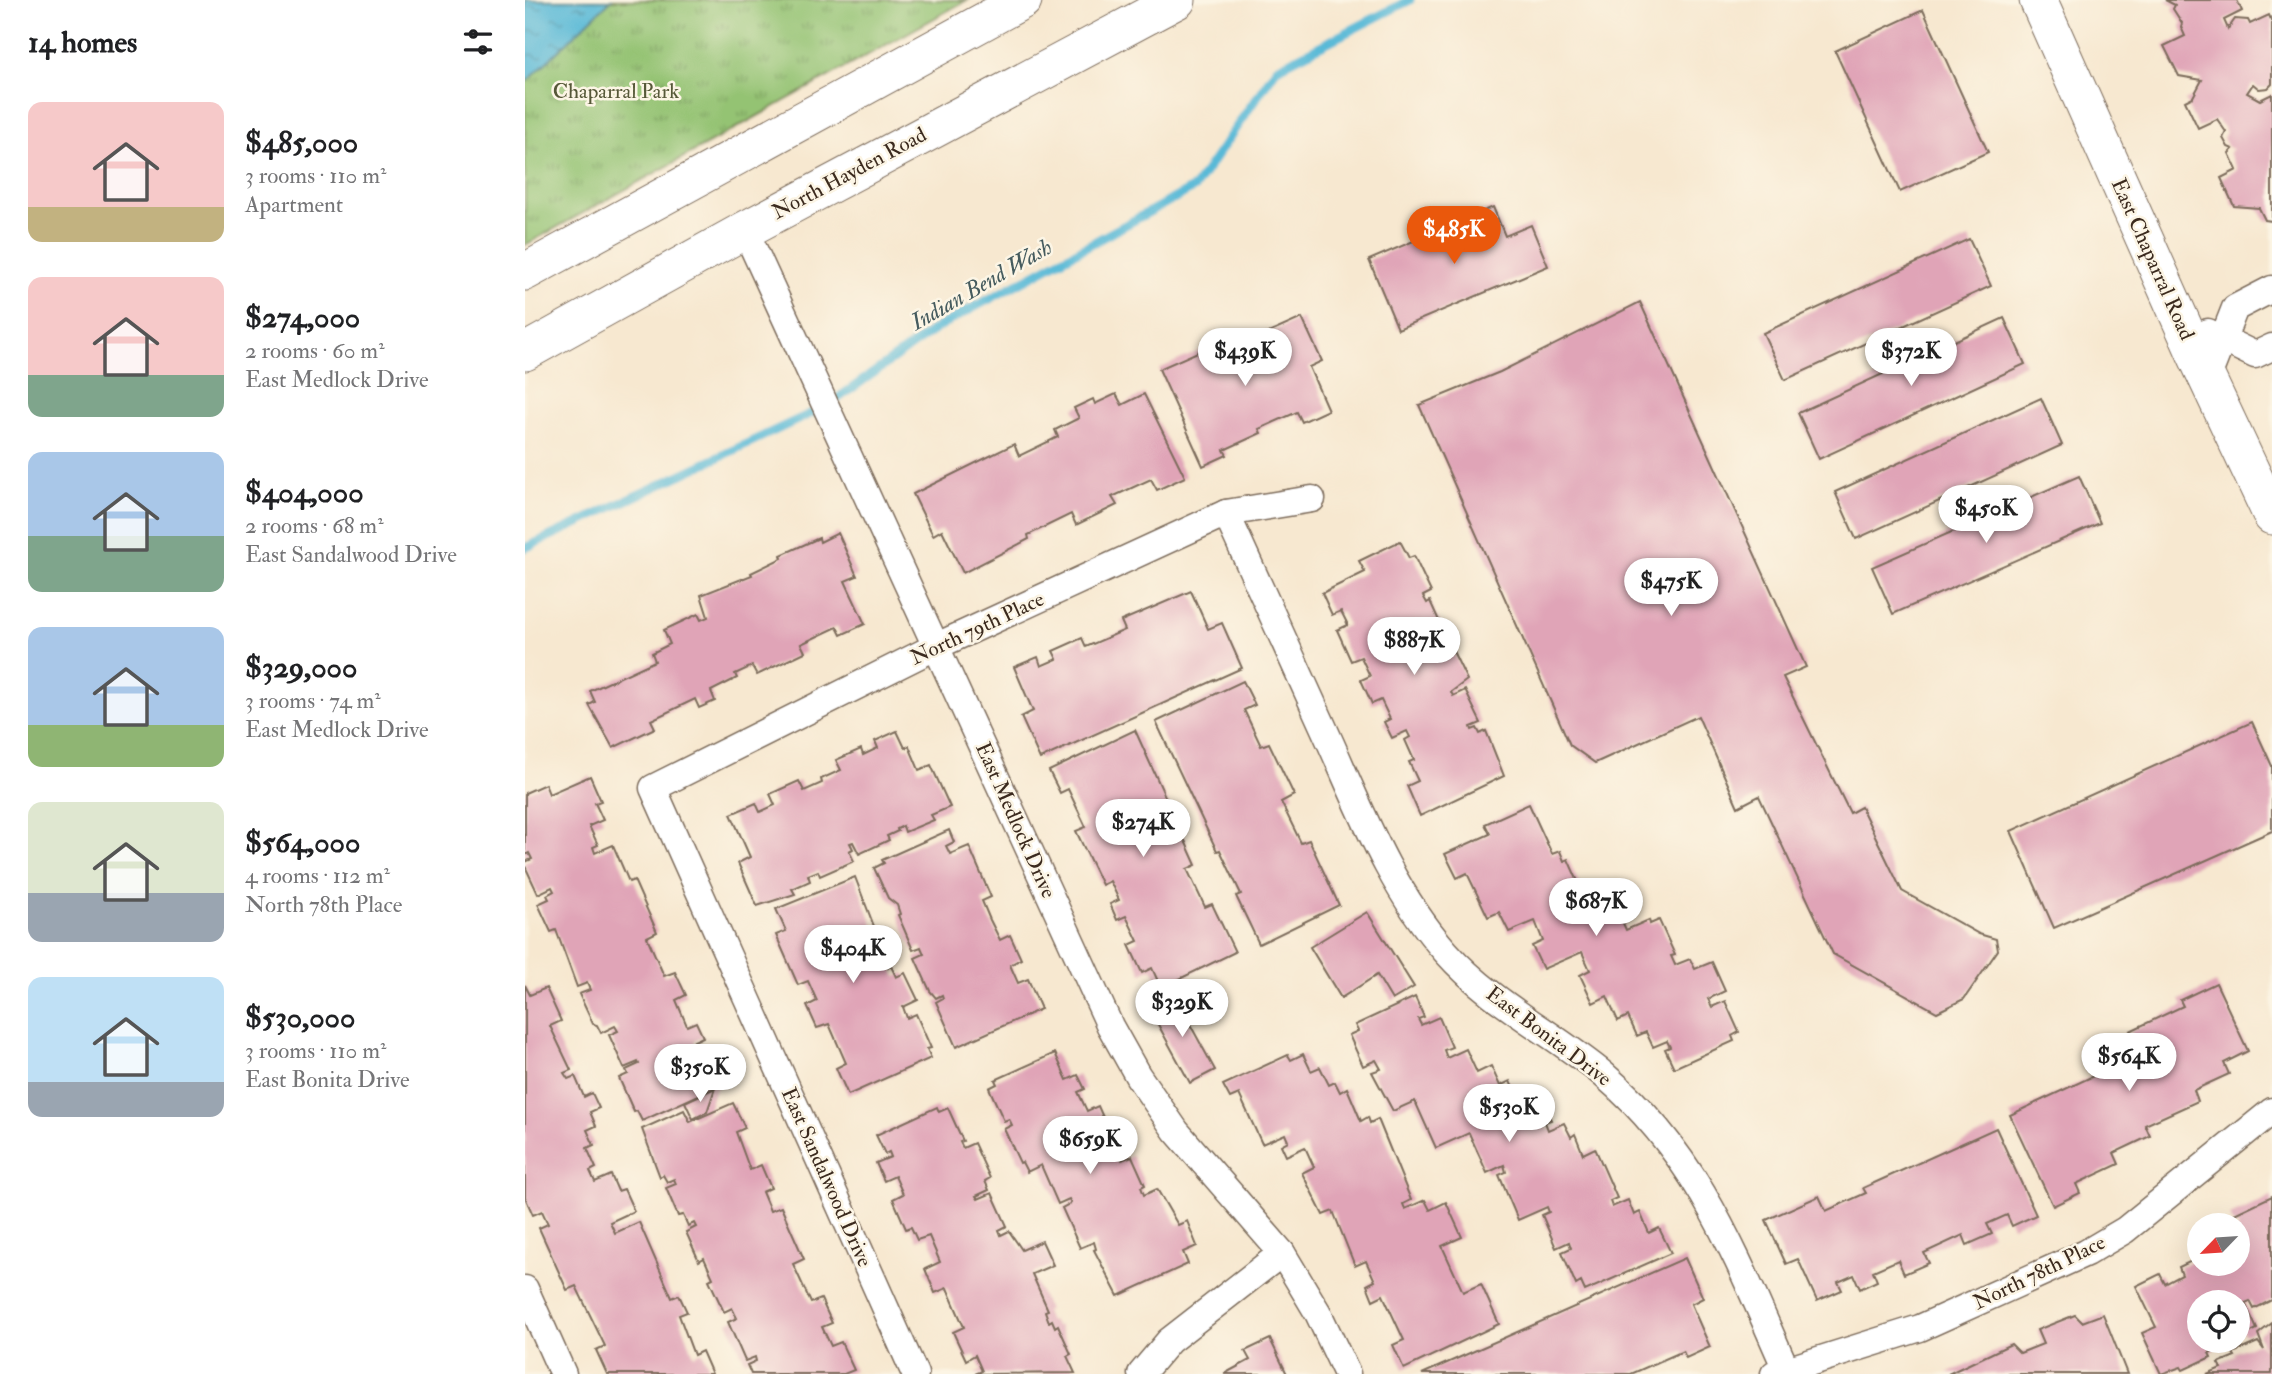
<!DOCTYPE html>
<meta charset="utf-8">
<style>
body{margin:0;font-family:"IM FELL Double Pica",serif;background:#f6f6f6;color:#202124;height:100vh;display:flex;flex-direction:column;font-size:26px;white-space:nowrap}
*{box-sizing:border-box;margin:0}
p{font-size:23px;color:#757577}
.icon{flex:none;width:38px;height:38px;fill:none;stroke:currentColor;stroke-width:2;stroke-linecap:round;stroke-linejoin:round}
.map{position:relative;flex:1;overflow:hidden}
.side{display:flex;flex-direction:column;background:#fff;width:525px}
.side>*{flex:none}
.needle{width:46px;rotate:245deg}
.controls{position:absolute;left:1662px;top:1213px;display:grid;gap:14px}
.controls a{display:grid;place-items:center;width:63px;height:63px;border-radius:50%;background:#fff;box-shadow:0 7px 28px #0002;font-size:35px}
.price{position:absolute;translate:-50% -60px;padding:0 16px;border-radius:24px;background:#fff;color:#222;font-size:23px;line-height:46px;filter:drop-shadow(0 2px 4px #0008)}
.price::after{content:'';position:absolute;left:50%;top:42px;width:21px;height:16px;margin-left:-10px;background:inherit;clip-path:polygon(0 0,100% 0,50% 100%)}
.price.selected{background:#ea580c;color:#fff}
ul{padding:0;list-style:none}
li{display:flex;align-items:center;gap:21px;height:175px;padding:0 28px}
li span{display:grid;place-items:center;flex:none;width:196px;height:140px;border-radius:14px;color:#555}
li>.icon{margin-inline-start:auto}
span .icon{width:84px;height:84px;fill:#fffc;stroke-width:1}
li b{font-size:30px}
h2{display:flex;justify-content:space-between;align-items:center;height:84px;padding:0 28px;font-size:30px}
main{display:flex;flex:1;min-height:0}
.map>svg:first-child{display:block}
.park{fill:url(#park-tufts);stroke:#687648;stroke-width:2}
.water{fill:url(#water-ripples);stroke:#4a727a;stroke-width:2}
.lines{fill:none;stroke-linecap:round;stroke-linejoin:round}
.stream{stroke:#59b9d7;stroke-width:9}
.building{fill:#e0a4b7}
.minor-casing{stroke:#7d6c5c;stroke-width:29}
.secondary-casing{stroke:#7d6c5c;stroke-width:39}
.minor{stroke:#fff;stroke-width:26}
.secondary{stroke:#fff;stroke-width:37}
.labels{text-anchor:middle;stroke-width:5;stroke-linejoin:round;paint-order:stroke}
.park-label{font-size:21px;fill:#565838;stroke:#fcf5e5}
.street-label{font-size:21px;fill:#3b2a1e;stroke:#fcf5e5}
.water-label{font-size:23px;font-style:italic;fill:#465c5f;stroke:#fcf5e5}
</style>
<main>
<section class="side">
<h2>14 homes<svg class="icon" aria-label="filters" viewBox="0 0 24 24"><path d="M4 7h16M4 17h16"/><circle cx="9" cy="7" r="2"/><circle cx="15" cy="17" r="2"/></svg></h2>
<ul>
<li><span style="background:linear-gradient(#f6c9c9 75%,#c2b280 0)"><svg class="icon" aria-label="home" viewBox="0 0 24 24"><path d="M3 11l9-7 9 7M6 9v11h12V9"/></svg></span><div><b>$485,000</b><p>3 rooms · 110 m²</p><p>Apartment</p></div></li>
<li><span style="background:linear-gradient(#f6c9c9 70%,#7fa58c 0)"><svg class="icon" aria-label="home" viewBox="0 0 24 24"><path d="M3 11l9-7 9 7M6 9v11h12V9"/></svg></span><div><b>$274,000</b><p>2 rooms · 60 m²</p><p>East Medlock Drive</p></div></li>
<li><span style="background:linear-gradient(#a9c7e8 60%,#7fa58c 0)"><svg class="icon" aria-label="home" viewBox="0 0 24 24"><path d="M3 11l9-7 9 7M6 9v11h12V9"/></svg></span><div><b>$404,000</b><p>2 rooms · 68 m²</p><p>East Sandalwood Drive</p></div></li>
<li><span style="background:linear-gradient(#a9c7e8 70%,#8fb573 0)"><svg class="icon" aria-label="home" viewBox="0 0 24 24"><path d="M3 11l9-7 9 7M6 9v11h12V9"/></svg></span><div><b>$329,000</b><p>3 rooms · 74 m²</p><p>East Medlock Drive</p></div></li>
<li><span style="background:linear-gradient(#dfe7d0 65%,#9aa5b1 0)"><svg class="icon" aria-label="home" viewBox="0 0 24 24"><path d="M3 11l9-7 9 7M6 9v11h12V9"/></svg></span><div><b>$564,000</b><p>4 rooms · 112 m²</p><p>North 78th Place</p></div></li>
<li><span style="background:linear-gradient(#bfe0f5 75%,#9aa5b1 0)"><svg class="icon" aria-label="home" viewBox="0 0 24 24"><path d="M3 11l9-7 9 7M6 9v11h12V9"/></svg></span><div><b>$530,000</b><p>3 rooms · 110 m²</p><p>East Bonita Drive</p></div></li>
</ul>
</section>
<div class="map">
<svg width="1747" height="1374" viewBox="0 0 1747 1374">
<defs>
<pattern id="park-tufts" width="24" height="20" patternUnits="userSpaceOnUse" patternTransform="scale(1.75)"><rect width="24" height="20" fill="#94c373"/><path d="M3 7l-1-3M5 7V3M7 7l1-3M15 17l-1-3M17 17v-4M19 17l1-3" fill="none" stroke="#7a9f5e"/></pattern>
<pattern id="water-ripples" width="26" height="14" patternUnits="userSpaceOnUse" patternTransform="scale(1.75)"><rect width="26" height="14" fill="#59b9d7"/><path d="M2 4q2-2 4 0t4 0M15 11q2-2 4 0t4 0" fill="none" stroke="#4b97ae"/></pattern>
</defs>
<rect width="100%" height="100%" fill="#fcf5e5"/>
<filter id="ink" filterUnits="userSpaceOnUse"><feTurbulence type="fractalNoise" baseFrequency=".0143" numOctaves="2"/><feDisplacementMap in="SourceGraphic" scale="14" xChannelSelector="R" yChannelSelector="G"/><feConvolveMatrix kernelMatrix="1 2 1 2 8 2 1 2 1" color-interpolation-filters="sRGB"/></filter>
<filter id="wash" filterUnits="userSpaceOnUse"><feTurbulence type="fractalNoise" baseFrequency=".00686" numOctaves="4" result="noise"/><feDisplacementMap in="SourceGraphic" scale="28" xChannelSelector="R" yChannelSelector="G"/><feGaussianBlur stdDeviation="1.57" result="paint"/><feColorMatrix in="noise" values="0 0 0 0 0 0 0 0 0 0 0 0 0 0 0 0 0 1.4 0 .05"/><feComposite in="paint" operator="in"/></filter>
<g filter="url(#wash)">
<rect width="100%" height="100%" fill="#f7e8d0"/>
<path class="park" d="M0,0H442L0,245Z"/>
<path class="water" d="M0,0H86L0,83Z"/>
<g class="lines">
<path class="stream" d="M0,548L302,406L413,327L670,187L752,68L885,0"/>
</g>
<g id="blocks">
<g class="building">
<path d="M1640,0H1712L1717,11L1699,20L1703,29L1710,19L1723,20L1725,24L1744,15L1747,22V84L1743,88L1734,89L1728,84L1722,93L1735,100L1747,94V221L1740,220L1734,208L1709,206L1696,178L1712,170L1704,153L1708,149L1703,147L1698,138L1701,132L1692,119L1673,128L1660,101L1668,97L1677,80L1654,76L1639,46L1660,36L1656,27L1657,23L1648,9L1650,5Z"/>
<path d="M1398,10L1463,152L1375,192L1310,51Z"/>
<path d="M968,207L980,236L1006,225L1023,266L873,329L844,260Z"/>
<path d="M1444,239L1466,286L1260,380L1238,333Z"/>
<path d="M1115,302L1281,667L1258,677L1325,813L1336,807L1377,891L1454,934L1471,939L1473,950L1439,999L1412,1012L1308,954L1234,796L1213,807L1173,716L1070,763L1045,745L894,405L975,372Z"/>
<path d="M777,318L797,361L784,367L803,410L777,422L772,412L734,429L736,433L699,450L702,455L678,466L634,369L677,350L679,355L717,338L719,344Z"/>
<path d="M1479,318L1500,364L1294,459L1273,413Z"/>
<path d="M591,394L597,405L619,394L660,477L632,490L626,479L587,497L592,505L551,525L546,514L503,535L504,539L438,573L417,530L408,535L388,494L489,444L494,456L533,437L530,430L554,418L549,408L568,399L570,404Z"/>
<path d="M1516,398L1537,445L1331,539L1310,492Z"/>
<path d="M1554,476L1575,523L1368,614L1347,567Z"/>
<path d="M313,533L332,576L320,581L340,624L316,635L312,627L276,644L280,652L232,675L227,666L210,674L212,678L186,691L190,701L174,708L170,699L126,720L130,728L88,748L64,705L70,702L65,691L130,661L127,653L145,644L139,630L173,614L176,620L183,617L176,595L227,575L226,573L257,558L256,555L294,538L295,542Z"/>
<path d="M875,541L884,558L889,556L906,592L898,596L902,603L905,601L921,636L916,638L917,642L922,639L942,680L926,692L928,696L940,690L956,723L946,727L947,730L952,728L955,734L961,731L979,776L895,816L882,786L893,781L884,762L889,760L880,740L885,737L882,731L867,738L859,722L865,719L856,700L847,704L836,680L845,676L836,657L826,661L812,630L823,625L816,611L807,615L797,593L840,572L834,561Z"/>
<path d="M666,591L683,629L697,623L717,668L515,759L496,717L508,711L489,667L513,657L516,666L532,659L528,651L557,638L561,647L600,630L596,621Z"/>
<path d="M718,681L730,705L719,710L736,746L744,743L769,795L756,802L776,843L784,840L814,905L734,944L711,896L716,894L695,850L692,851L631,722Z"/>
<path d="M1727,722L1747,766V831L1529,928L1486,831Z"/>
<path d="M610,730L671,865L662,869L680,907L687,904L710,952L636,988L627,968L617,973L604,945L613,941L601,916L592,920L585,904L594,900L585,881L577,885L551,831L561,827L543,789L535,793L524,771Z"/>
<path d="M372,731L380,748L384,746L394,770L406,765L425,807L406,815L409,820L380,832L378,826L372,829L373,831L362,836L364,840L334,854L328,842L325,843L328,849L324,851L329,861L295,876L293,871L283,875L285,881L267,889L270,894L232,906L213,863L225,857L206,814L231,803L235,812L250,805L245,794L274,781L279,791L297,783L296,779L316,770L311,760L336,749L338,755L353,748L350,741Z"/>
<path d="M65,776L76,801L70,803L78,820L64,826L73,845L68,847L70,853L88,845L104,882L109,880L132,932L122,937L139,976L150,972L161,995L151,1000L162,1026L171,1022L178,1037L169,1041L178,1060L188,1056L200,1083L117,1121L112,1111L109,1112L94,1078L103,1074L101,1070L114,1064L113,1062L99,1068L84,1035L93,1031L90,1026L76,1033L72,1025L68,1024L54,994L65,990L62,983L52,987L31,930L26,932L13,904L24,899L22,895L29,891L27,887L13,894L0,866V862L7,859L4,853L0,855V793L20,784L24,794Z"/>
<path d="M1004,804L1027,854L1035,851L1039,861L1043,859L1059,895L1076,887L1079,893L1088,890L1101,919L1097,921L1101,930L1124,920L1125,924L1134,920L1150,955L1146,956L1150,965L1165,959L1170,969L1187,962L1200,991L1183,999L1187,1007L1200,1001L1214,1032L1207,1036L1209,1041L1149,1068L1140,1049L1145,1047L1142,1041L1128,1047L1121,1032L1112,1036L1103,1016L1093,1021L1082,996L1068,1003L1055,975L1065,970L1057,952L1018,969L1007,946L1018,941L1010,921L984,932L974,912L963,917L942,873L932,878L920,854L965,834L960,824Z"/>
<path d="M424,830L429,842L421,846L425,854L444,846L466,897L457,901L465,920L475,940L485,935L496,959L485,965L493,983L503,979L516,1009L431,1047L411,1002L418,998L417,995L411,998L405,991L390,958L399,954L396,947L388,950L373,915L375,914L372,905L363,898L349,868L359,863L357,860Z"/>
<path d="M330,877L357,947L362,945L369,961L362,964L363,968L366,966L371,977L380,973L393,1000L378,1007L382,1018L391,1014L406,1048L402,1049L406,1058L323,1095L311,1068L321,1063L304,1024L292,1028L282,1006L292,1001L283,981L273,985L251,935L261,931L251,909Z"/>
<path d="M842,912L889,987L867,1000L852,975L816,998L785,947Z"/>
<path d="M1691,983L1723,1051L1699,1063L1704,1074L1669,1090L1673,1101L1620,1125L1625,1136L1589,1153L1594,1164L1551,1184L1555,1193L1528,1206L1485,1115L1577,1072L1574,1065L1612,1047L1605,1031L1658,1006L1655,1000Z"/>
<path d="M0,985L5,995L21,988L36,1021L25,1026L46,1070L39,1073L43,1079L50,1076L59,1097L67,1093L74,1108L65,1112L71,1126L62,1130L69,1145L62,1148L71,1168L65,1171L70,1182L86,1175L93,1191L99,1189L109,1211L85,1222L90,1233L114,1222L147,1298L154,1295L162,1312L154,1315L169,1355L177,1351L187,1374H82L71,1350L80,1346L51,1286L42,1290L14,1228L23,1224L17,1211L8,1215L0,1197Z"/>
<path d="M649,995L690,1070L665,1083L624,1008Z"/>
<path d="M890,997L899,1017L893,1019L896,1025L914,1017L927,1047L919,1050L922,1058L941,1049L952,1073L966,1066L975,1086L985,1081L998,1110L1017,1101L1026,1120L1020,1122L1023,1130L1039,1123L1046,1137L1050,1134L1058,1154L1070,1148L1092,1198L1085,1201L1087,1207L1103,1200L1109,1215L1115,1212L1124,1233L1134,1228L1146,1253L1060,1291L1056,1282L1051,1285L1037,1252L1046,1248L1044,1242L1031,1248L1017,1215L1024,1212L1022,1207L993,1220L974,1175L981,1172L979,1165L962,1173L944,1133L911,1148L890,1101L868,1111L847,1072L856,1069L851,1060L838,1066L824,1035L833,1031L830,1025Z"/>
<path d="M530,1053L542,1080L553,1075L560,1089L553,1092L562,1111L573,1106L581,1124L576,1127L581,1137L586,1135L597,1160L607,1156L620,1185L616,1187L619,1195L632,1189L653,1225L662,1221L672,1246L658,1252L663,1264L593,1296L569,1250L571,1249L569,1242L555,1248L537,1208L546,1203L544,1199L533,1204L516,1165L502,1172L497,1162L495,1163L479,1129L487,1125L484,1119L479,1121L464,1088L472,1084L470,1080Z"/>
<path d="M778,1054L786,1071L795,1067L804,1085L810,1082L815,1092L822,1088L836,1121L843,1117L845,1123L853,1119L886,1200L878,1204L880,1209L900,1200L905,1210L921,1202L937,1237L917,1246L938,1292L956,1284L974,1324L879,1369L868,1345L879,1340L858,1295L848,1300L842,1285L850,1281L841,1261L830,1266L808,1211L798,1215L777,1173L789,1167L780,1147L761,1156L756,1145L763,1141L760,1134L737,1144L714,1094L705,1098L698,1085L763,1055L766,1060Z"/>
<path d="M190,1088L182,1112L168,1119L160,1102Z"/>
<path d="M208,1103L220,1128L211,1132L225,1170L236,1165L246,1188L237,1192L245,1211L256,1207L279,1259L268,1264L286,1303L296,1299L307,1323L297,1327L306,1346L316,1342L329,1370L319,1374H226L222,1365L231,1361L230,1357L220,1361L203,1322L212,1318L207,1308L199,1312L184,1280L188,1278L179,1258L174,1261L161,1232L171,1227L169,1223L163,1226L158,1215L153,1216L141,1188L151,1184L149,1179L142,1182L138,1175L135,1177L117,1129L159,1110L165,1122Z"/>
<path d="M412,1107L414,1112L423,1108L438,1141L435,1142L438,1148L449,1143L465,1178L460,1181L464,1190L451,1196L453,1199L467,1193L482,1226L474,1230L476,1235L484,1231L497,1250L517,1241L528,1265L507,1274L523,1310L520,1311L524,1322L527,1320L530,1327L533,1325L546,1354L542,1356L550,1373L450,1374L457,1371L450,1355L441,1360L428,1332L439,1327L422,1288L410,1293L400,1269L415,1262L404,1236L392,1240L386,1227L381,1229L368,1199L378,1194L370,1176L359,1181L351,1163L366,1157L364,1152L360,1154L351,1135Z"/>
<path d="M1471,1128L1511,1215L1487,1226L1482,1215L1462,1224L1467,1234L1442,1245L1438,1235L1399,1253L1404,1263L1379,1274L1373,1260L1348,1271L1352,1281L1335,1289L1329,1275L1313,1282L1317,1290L1292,1301L1273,1259L1261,1264L1241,1220L1294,1196L1301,1211L1341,1193L1338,1188Z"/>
<path d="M1747,1196V1300L1729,1309L1725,1301L1720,1303L1732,1329L1720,1335L1713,1324V1302H1675V1340H1686L1690,1350L1684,1353L1686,1357L1658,1370L1656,1367L1636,1374L1617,1333L1631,1327L1611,1286L1635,1274L1640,1284L1657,1275L1654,1267L1671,1259L1666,1248L1675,1244V1264H1713V1225H1709L1705,1216Z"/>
<path d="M1160,1258L1178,1298L1166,1304L1185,1347L1161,1358L1158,1351L1106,1374H897Z"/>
<path d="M1578,1314L1602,1374H1423L1486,1344L1495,1353L1518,1344L1512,1330L1550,1315L1557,1322Z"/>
<path d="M1747,1323V1374H1682L1696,1368L1693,1363L1710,1356L1708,1353L1733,1342L1739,1350L1733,1334Z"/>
<path d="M745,1339L762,1374H699L725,1360L720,1351Z"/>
</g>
</g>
</g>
<g filter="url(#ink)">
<use href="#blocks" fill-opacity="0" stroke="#7d6c5c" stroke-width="2"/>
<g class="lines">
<g class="minor-casing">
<g id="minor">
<path d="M220,230L585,1026L613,1076L651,1131L757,1253L793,1313L822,1374"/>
<path d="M1683,332L1730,355L1747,347"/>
<path d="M1682,379L1710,308L1747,289"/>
<path d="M701,513C736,590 771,667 806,744C838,816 868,892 921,952C966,1003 1027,1032 1079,1075C1175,1157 1211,1257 1261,1369"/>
<path d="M0,1289L38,1374"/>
<path d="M390,1374L128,788L412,646L701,513L787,499"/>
<path d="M616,1374L644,1341L757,1253"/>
<path d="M1249,1374L1395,1328L1561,1253L1600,1230L1747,1111"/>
</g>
</g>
<g class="secondary-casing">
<g id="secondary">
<path d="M1513,0L1672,357L1747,516"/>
<path d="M0,272L498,0"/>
<path d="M0,352L220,230L652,0"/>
</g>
</g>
<use href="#minor" class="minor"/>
<use href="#secondary" class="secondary"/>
</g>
</g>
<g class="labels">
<g class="park-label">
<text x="91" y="98">Chaparral Park</text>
</g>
<g class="street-label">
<text transform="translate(324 173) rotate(-28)" y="7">North Hayden Road</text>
<text transform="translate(1628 259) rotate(66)" y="7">East Chaparral Road</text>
<text transform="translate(452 628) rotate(-25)" y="7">North 79th Place</text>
<text transform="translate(491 820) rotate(66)" y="7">East Medlock Drive</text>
<text transform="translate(1024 1036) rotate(37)" y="7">East Bonita Drive</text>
<text transform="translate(302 1177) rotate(66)" y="7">East Sandalwood Drive</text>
<text transform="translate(1514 1272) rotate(-26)" y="7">North 78th Place</text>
</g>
<g class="water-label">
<text transform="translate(456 284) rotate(-30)" y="8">Indian Bend Wash</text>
</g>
</g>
</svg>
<div class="controls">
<a><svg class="needle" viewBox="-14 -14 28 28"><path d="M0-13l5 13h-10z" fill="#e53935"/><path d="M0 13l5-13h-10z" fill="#757577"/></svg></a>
<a><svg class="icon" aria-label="locate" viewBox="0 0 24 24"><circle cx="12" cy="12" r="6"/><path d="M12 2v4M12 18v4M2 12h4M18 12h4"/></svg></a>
</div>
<b class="price selected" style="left:929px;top:266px">$485K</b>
<b class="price" style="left:720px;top:388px">$439K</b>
<b class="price" style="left:1386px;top:388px">$372K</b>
<b class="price" style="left:1461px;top:545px">$450K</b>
<b class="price" style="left:1146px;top:618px">$475K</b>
<b class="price" style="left:889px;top:677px">$887K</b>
<b class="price" style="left:618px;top:859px">$274K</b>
<b class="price" style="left:1071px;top:938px">$687K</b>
<b class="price" style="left:328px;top:985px">$404K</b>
<b class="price" style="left:657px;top:1039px">$329K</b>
<b class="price" style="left:1604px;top:1093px">$564K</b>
<b class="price" style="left:175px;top:1104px">$350K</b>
<b class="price" style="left:984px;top:1144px">$530K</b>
<b class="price" style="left:565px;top:1176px">$659K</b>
</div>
</main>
